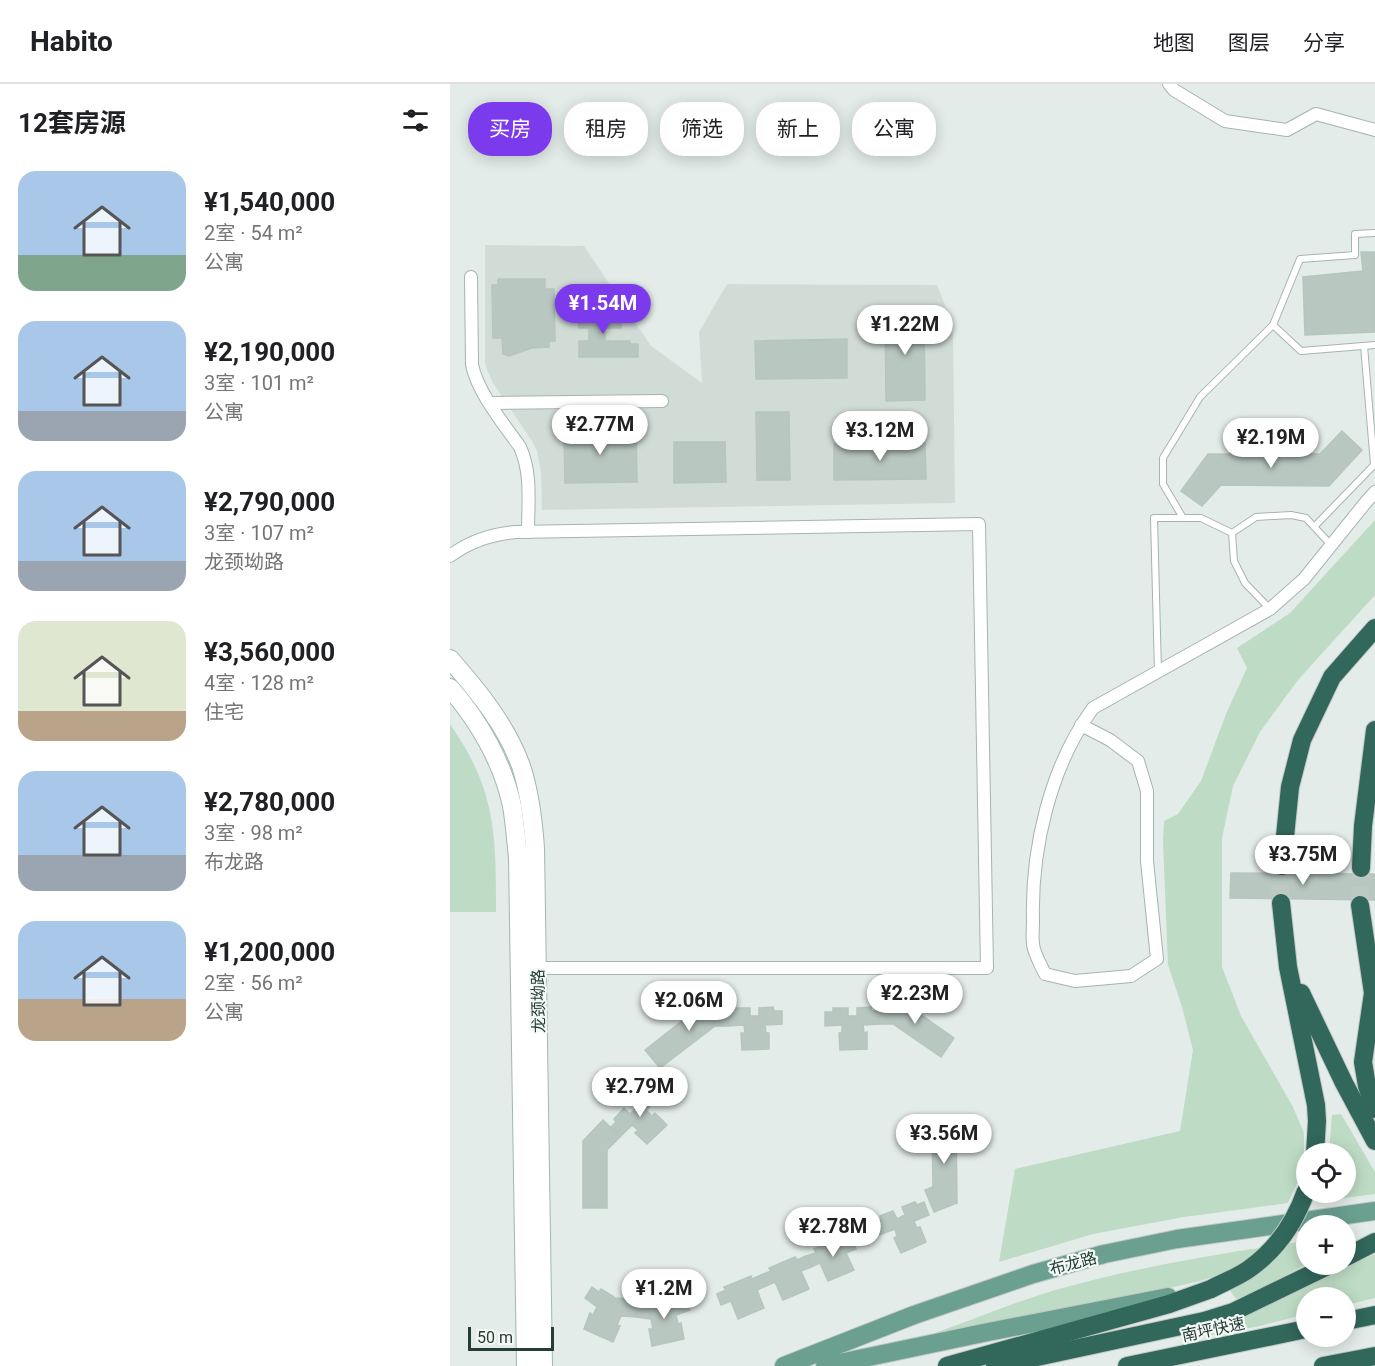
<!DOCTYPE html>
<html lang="zh">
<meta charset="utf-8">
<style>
body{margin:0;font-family:Roboto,"Noto Sans SC",sans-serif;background:#f6f6f6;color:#202124;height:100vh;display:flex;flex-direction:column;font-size:22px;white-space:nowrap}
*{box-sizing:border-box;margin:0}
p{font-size:20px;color:#757577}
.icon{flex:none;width:33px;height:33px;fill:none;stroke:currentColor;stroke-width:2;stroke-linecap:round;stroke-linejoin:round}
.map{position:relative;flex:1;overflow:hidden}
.panel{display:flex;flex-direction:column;background:#fff;width:450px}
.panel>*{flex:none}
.hud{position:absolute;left:18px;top:18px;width:570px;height:54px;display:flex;gap:12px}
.fabs{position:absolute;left:846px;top:1059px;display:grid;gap:12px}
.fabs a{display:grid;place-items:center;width:60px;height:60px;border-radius:50%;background:#fff;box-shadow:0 3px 15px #0003;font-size:30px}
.scale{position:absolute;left:18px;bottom:15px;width:86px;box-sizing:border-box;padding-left:6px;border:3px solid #243d35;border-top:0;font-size:16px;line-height:21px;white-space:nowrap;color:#243d35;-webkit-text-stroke:4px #f4f9f6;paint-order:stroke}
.price{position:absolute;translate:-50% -51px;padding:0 14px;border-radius:21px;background:#fff;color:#222;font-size:20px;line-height:39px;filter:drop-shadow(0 2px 3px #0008)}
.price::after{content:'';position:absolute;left:50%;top:36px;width:18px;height:14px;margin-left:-9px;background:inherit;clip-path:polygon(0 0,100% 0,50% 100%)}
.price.selected{background:#7c3aed;color:#fff}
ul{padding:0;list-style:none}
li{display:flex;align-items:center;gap:18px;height:150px;padding:0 18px}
li span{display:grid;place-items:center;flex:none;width:168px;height:120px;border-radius:18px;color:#555}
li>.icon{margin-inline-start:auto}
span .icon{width:72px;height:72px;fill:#fffc;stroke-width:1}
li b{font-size:26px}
h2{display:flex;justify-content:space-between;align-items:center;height:72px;padding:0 18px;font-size:26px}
.chip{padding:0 21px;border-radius:24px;background:#fff;box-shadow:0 3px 15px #0003;font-size:21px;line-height:54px}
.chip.selected{background:#7c3aed;color:#fff}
header{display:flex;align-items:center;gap:36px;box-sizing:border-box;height:84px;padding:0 30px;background:#fff;border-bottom:2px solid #e0e0e0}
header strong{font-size:28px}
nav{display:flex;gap:33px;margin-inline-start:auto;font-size:21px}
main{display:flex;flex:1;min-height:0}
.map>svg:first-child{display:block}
.built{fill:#d2dcd7}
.green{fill:#bedcc5}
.building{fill:#b9c7c1;stroke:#b6c5bf;stroke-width:1.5}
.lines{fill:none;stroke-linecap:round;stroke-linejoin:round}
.highway-tunnel{stroke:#bdc9c4;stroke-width:18;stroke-dasharray:18 9;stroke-linecap:butt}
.lane-casing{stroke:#a6b4af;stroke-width:8}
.street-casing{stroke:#a6b4af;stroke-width:14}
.secondary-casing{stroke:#a2b7af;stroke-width:20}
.primary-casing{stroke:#c2c9c6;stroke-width:20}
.highway-casing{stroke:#c2c9c6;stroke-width:20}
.lane{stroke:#fff;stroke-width:6}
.street{stroke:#fff;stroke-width:12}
.secondary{stroke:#fff;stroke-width:18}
.primary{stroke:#6b9f90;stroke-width:18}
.highway{stroke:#32675b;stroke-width:18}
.highway-bridge-casing{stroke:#c2c9c6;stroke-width:20;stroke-linecap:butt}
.highway-bridge{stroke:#32675b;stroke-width:18}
.labels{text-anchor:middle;stroke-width:4.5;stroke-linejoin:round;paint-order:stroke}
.street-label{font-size:16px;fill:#243d35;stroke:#f4f9f6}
</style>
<header>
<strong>Habito</strong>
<nav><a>地图</a><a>图层</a><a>分享</a></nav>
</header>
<main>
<section class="panel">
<h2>12套房源<svg class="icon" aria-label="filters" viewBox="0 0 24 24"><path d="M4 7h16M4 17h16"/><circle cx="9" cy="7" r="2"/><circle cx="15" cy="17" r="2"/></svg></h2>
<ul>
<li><span style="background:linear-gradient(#a9c7e8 70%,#7fa58c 0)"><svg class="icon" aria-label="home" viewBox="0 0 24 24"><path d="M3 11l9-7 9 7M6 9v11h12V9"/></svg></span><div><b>¥1,540,000</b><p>2室 · 54 m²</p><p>公寓</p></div></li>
<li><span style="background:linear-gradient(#a9c7e8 75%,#9aa5b1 0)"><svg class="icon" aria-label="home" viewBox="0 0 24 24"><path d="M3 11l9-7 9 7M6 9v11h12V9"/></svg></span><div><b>¥2,190,000</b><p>3室 · 101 m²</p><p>公寓</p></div></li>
<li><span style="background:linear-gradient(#a9c7e8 75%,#9aa5b1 0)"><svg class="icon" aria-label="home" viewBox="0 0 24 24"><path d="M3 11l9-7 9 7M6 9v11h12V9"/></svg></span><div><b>¥2,790,000</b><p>3室 · 107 m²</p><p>龙颈坳路</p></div></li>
<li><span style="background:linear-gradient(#dfe7d0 75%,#b9a48a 0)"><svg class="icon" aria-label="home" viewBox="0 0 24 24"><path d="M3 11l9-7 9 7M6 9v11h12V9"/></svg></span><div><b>¥3,560,000</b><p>4室 · 128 m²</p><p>住宅</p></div></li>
<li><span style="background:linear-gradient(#a9c7e8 70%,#9aa5b1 0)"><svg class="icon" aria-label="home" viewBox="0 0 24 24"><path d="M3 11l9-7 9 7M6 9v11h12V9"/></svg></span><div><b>¥2,780,000</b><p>3室 · 98 m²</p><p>布龙路</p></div></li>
<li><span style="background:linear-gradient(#a9c7e8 65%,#b9a48a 0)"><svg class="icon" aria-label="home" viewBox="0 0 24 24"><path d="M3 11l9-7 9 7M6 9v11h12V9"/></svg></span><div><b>¥1,200,000</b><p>2室 · 56 m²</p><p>公寓</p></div></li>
</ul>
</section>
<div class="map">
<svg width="925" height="1282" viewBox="0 0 925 1282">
<rect width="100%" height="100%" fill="#e3ece8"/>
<path class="built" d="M35,161L134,162L201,262L252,299L249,248L277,200L487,201L499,231L503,251L505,419L92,426L91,389L87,367L82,357L43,299L37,286L35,279Z"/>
<g class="green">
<path d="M925,436V511L848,596L810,648L783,702L772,754V883L791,932L843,1023L854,1049V1084L838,1119L734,1133L643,1150L549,1178L565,1085L730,1047L743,966L732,923L718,881L713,757L714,737L728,730L751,697L776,630L797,584L787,564L840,529Z"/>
<path d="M0,640C12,658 24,677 31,697C47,739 46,784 46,828H0Z"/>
<path d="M891,1030L925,1088V1110L871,1117L873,1109L896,1108V1070L879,1069L882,1031Z"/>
<path d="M856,1157V1180L812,1205L786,1215L769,1191L750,1197L586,1234L482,1250C522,1236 562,1219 602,1207C685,1183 771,1169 856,1157Z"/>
<path d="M925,1170V1214L896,1221V1214H856V1230L810,1242L750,1253L880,1189Z"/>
</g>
<g class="building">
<path d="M911,168H925V248L855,251L853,193L913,187Z"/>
<path d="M48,195H95V205H104L105,257H99V263L82,264L59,272L53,270L52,254H43L42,201H48Z"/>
<path d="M128,225H165V235H171V244H155V257H180V260H188V273H129V257H139V244H129Z"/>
<path d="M435,227H474L475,316L436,317Z"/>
<path d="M397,255V294L306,295L305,257Z"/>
<path d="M306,328H339L340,396H307Z"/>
<path d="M186,346L187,398L115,399L114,347Z"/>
<path d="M892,347L912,366L879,402L771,401L752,422L731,407L758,370H870Z"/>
<path d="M224,358H275L276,398L224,399Z"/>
<path d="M475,359L476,395L384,396V360Z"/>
<path d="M781,789L925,790V816L780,814Z"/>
<path d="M429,916H450L504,954L491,973L443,940H430Z"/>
<path d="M256,918H277L278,942H265L210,984L195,966Z"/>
<path d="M323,923L324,927H332V940L315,941L316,949H319V965L292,966L291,949H295L294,941L278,942L277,928H285V924H300V932H309V924Z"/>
<path d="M421,923L422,927H430V940L413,941L414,949L417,948V965L390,966L389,949H392V941L375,942V928H383V924H398V932H407V924Z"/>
<path d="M199,1005L208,1014L196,1026L202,1032L205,1029L217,1041L197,1060L185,1049L188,1046L182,1041L170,1053L161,1043L166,1038L164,1035L174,1024L180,1030L186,1024L180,1018L190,1008L193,1010Z"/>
<path d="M153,1036L170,1053L157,1066V1124H133V1057Z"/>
<path d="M482,1036H506L507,1119L484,1128L475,1106L483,1103Z"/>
<path d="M465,1118L467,1121L474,1118L479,1131L464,1137L467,1144L470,1143L476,1158L451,1169L444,1154L447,1152L445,1145L429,1151L424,1139L431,1136L430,1132L443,1127L447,1135L455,1131L452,1123Z"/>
<path d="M390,1154L392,1158L401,1154L406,1165L396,1169L404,1186L378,1197L370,1179L361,1183L356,1172L366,1169L364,1165Z"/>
<path d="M356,1172L361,1183L351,1187L359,1205L333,1216L325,1198L316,1202L311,1191L321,1187L319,1184L345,1173L347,1176Z"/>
<path d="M311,1191L316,1202L307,1206L314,1224L288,1235L281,1217L271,1221L267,1210L276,1206L274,1203L301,1192L302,1195Z"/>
<path d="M142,1203L149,1208L151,1205L164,1213L162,1216L164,1217L165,1214L179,1215V1219L187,1220L186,1233L171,1232L167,1241L170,1242L163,1258L134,1245L140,1229L143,1231L147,1223L135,1214Z"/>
<path d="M225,1213L227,1216L234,1213L240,1226L226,1231L228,1240L231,1239L234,1255L202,1262L199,1245H203L201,1235L186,1233L187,1220L195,1221L196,1217L210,1219V1222L213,1221L212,1219Z"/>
</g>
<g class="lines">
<g class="highway-tunnel">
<path d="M831,819L830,803L832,782"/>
<path d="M910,821L911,784"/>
</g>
<g class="lane-casing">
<g id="lane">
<path d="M823,241L851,267L925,261"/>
<path d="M914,262L924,380"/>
<path d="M733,434L713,400V374L750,313L823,241L850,175L905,171V150L925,149"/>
<path d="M864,443L925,380"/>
<path d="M820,525L795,499L784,477L782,449L806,433L841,431L856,434L881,461"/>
<path d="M708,588L704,434H751L782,449"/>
</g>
</g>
<g class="street-casing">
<g id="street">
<path d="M719,0L724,6L775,37L837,46L866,30L925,46"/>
<path d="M21,193L22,281C28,309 53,339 70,363C82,389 78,420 78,448"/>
<path d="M40,319L212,317"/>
<path d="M0,472C20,457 41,450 66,448L529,440L537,884H80"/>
<path d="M631,641L660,656L688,677L697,707V777L707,875L681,892L625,897L595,890C591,881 584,870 583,860C582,852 583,845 583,837C581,765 600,683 643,624L820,525L854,495L916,418L925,408"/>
</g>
</g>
<g class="secondary-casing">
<g id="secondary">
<path d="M0,575C28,607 56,641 71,682C80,709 83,736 85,764L93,1282"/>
<path d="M0,604C29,637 53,679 62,722C65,739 66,756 68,773L76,1282"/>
</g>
</g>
<g class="primary-casing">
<g id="primary">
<path d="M334,1282L464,1231L583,1190L654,1170L727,1155L925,1127"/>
<path d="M375,1282L538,1248L718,1213"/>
</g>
</g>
<g class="highway-casing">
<g id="highway">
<path d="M832,782L840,703L852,656L882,593L925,544"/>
<path d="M911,784L913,742L925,646"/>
<path d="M831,819L838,883L866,1021L867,1037L865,1070"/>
<path d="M910,821L923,909L913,978L917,1002L925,1025"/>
<path d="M851,909L894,999L925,1057"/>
<path d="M896,1173L925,1158"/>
<path d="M896,1237L925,1231"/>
<path d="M497,1282L719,1220L761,1205"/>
<path d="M545,1282L754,1237L783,1228L882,1180"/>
<path d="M677,1282L856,1245"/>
<path d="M873,1282L925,1272"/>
</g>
</g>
<use href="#lane" class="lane"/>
<use href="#street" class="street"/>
<use href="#secondary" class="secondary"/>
<use href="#primary" class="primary"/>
<use href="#highway" class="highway"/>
<g class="highway-bridge-casing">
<path id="highway-bridge" d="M761,1205C774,1198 788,1193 799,1185C826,1166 845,1138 856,1107"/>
</g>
<use href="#highway-bridge" class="highway-bridge"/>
</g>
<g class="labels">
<g class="street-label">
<text transform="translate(88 917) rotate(-91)" y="6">龙颈坳路</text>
<text transform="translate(623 1179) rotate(-15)" y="6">布龙路</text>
<text transform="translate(763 1245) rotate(-12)" y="6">南坪快速</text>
</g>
</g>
</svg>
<div class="fabs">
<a><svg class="icon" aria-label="locate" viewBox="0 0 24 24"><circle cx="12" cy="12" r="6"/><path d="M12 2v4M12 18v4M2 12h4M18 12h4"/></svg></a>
<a>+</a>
<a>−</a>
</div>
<div class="scale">50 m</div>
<b class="price selected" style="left:153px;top:251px">¥1.54M</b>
<b class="price" style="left:455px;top:272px">¥1.22M</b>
<b class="price" style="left:150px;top:372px">¥2.77M</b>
<b class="price" style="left:430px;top:378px">¥3.12M</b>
<b class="price" style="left:821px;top:385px">¥2.19M</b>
<b class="price" style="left:853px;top:802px">¥3.75M</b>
<b class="price" style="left:465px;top:941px">¥2.23M</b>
<b class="price" style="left:239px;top:948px">¥2.06M</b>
<b class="price" style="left:190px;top:1034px">¥2.79M</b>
<b class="price" style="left:494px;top:1081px">¥3.56M</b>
<b class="price" style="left:383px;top:1174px">¥2.78M</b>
<b class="price" style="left:214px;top:1236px">¥1.2M</b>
<div class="hud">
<a class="chip selected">买房</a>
<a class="chip">租房</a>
<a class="chip">筛选</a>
<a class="chip">新上</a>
<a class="chip">公寓</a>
</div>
</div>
</main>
